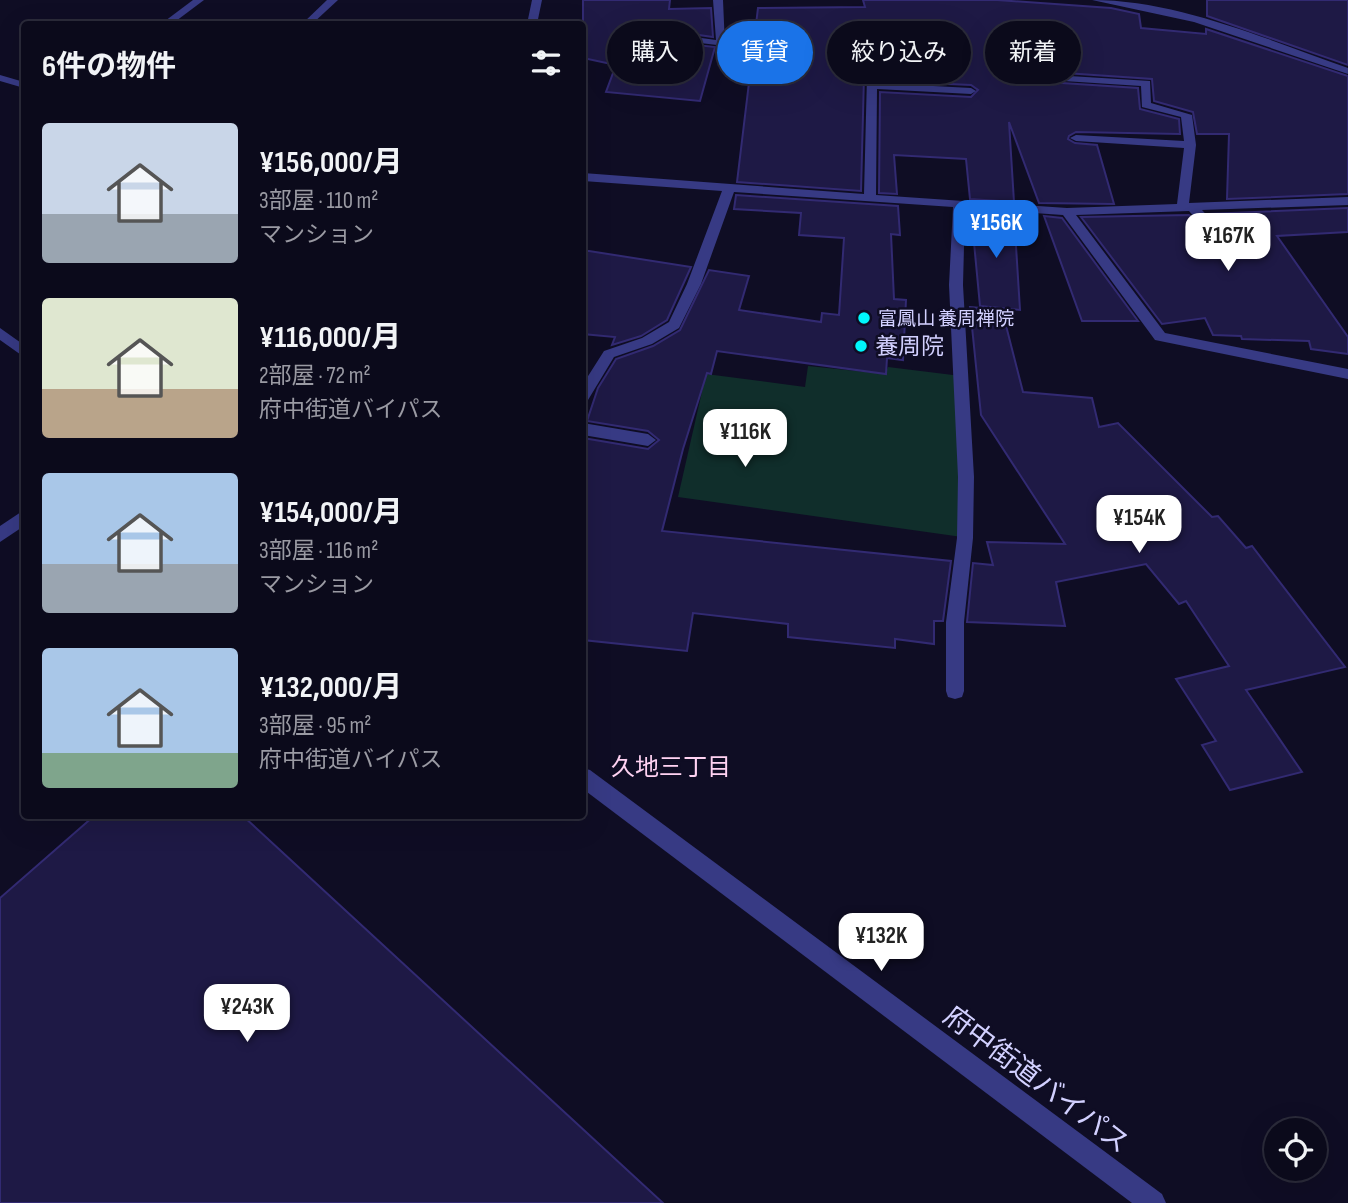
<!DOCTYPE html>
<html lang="ja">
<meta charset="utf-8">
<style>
body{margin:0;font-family:"Sofia Sans Condensed","Noto Sans JP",sans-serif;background:#141324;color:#f1f3f6;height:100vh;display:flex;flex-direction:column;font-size:26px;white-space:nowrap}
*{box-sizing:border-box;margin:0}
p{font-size:23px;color:#9a9aa3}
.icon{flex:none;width:38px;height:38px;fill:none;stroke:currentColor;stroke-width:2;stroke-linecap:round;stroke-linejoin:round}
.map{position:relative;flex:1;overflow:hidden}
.side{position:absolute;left:21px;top:21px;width:565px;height:798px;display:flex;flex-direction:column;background:#0b0a1b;border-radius:7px;box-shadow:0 7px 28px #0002,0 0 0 2px #2b2b3a}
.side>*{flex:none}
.hud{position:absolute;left:607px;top:21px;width:635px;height:63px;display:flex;gap:14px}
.fabs{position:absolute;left:1264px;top:1118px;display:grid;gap:14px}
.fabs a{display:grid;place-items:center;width:63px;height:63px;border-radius:50%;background:#0b0a1b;box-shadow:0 7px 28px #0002,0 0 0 2px #2b2b3a;font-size:35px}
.price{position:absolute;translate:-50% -60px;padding:0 16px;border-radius:14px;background:#fff;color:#222;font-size:23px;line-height:46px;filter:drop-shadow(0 2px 4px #0008)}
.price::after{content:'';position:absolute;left:50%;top:42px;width:21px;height:16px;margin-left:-10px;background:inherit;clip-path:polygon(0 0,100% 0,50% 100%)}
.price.current{background:#1a73e8;color:#fff}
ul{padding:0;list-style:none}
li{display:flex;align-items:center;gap:21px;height:175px;padding:0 21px}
li span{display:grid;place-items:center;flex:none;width:196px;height:140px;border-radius:7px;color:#555}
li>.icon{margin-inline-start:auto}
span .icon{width:84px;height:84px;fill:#fffc;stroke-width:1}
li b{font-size:30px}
h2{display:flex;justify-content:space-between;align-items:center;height:84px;padding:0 21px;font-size:30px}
.pill{padding:0 24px;border-radius:32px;background:#0b0a1b;box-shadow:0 7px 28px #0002,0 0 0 2px #2b2b3a;font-size:24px;line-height:63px}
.pill.current{background:#1a73e8;color:#fff}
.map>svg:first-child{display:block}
.green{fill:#102e2b}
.building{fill:#1e1945;stroke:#322a72;stroke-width:2}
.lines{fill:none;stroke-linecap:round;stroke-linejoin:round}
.minor{fill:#373a84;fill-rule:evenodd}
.poi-dot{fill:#00f6fb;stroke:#0f0d24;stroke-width:2.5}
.labels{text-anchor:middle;stroke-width:5;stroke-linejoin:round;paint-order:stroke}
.far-poi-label{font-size:19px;fill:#d2d0ff;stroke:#0f0d24;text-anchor:start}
.poi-label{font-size:23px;fill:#d2d0ff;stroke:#0f0d24;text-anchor:start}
.neighbourhood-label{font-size:24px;fill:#ffd2f2;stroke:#0f0d24}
.near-street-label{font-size:28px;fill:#d2d0ff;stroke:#0f0d24}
</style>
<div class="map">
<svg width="1348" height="1203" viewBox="0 0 1348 1203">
<rect width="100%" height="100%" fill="#0f0d24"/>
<path class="green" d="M808,366L885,374L888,367L961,376L962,537L678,497L706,374L805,387Z"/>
<g class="building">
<path d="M583,0H670L669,9L711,8L713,37L643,27L636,32L643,39L715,47L700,101L606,92L616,65L583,58Z"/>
<path d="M863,0H997L1111,8L1139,14L1141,28L1206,34V29L1348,76V194L1227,199L1229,134H1197L1193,112L1154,101L1152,79L1021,70L1015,72V80L1138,88L1140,109L1179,119L1180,134L1076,132L1069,136L1068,139L1075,143L1097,145L1114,204L1039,203L1009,122L1014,202L970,199L966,159L894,155L897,194L879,193L880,92L971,97L978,90L971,85L880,81L878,74L871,71L864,76L861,191L737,182L758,8L865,7Z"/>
<path d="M1207,0H1348V65L1207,16Z"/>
<path d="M736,195L898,206L900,235L891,234L894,299L906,300L903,360L887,358L886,374L717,351L711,374L707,373L683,449L662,531L951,561L943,621H934V644L895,639V648L788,637V624L693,613L687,651L583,640V438L648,449L659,440L648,431L587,421L598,388L616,359L653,346L680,330L709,270L749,276L739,310L821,322L822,313L839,315L844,238L799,235L801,213L734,209Z"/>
<path d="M1348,208V232L1277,236L1348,337V354L1311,349L1309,341L1242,339L1241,336L1213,335L1205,318L1162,324L1081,217L1189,215L1227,259L1233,261L1242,255L1241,250L1209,214Z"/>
<path d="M971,211L1014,214L1020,310L980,306Z"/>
<path d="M1044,216L1062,218L1138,321H1082Z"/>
<path d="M583,251H589L691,267L667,320L641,336L612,345L615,337L583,334Z"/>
<path d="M970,307L1002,310L1023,392L1092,398L1099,427L1118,423L1212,517L1218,516L1246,548L1252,546L1345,667L1246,690L1302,772L1230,790L1202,745L1216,741L1176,679L1229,666L1186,601L1179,604L1146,564L1056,582L1065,626L967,622L973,563L993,565L987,542L1065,544L981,415Z"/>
<path d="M94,816H243L663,1203H0V898Z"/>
</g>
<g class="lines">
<g class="minor">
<path d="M193,0H204L172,24H161Z"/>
<path d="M327,0H338L312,24H302Z"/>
<path d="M532,0H542L537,24H527Z"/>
<path d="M713,0H723L725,46L643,36L638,33L643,30L716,40Z"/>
<path d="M1092,0C1178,0 1268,40 1348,68V74L1194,22Z"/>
<path d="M872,73L877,76V83L971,88L976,91L971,94L877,89L876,195L1067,208L1177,204L1184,148L1076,141L1070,138L1076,135L1184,141L1181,117L1142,107L1141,86L1017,78V74L1021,73L1150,81L1151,103L1192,115L1196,145L1189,203L1348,197V205L1202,210L1239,251L1240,254L1234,258L1229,257L1189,211L1076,215L1165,333L1348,369V379L1155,340L1063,215L965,208L963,285L974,477L973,538L964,622V691L962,697L955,699L948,697L946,691V622L957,538L958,477L949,285L953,207L734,192L701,284L679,328L652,344L614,357L588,400L583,401V384L604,351L642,338L669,322L687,284L722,191L583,181V173L864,194L867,76Z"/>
<path d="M0,75L24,82V88L0,81Z"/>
<path d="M0,328L24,345V357L0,340Z"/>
<path d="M583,423L648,434L656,440L648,446L583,435Z"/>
<path d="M24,510V526L0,542V526Z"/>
<path d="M583,768L590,770L1162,1194L1166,1203H1132L583,789Z"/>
</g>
</g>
<g class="poi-dot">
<circle cx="864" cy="318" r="7"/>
<circle cx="861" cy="346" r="7"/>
</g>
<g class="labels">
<g class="far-poi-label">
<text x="878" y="325">富鳳山 養周禅院</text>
</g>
<g class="poi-label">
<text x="875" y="354">養周院</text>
</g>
<g class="neighbourhood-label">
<text x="671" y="775">久地三丁目</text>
</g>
<g class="near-street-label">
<text transform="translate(1037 1079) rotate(37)" y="10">府中街道バイパス</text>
</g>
</g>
</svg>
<div class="fabs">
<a><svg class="icon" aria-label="locate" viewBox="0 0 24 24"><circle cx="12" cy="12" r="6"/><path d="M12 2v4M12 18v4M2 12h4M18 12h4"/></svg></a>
</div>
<b class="price current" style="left:996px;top:260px">¥156K</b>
<b class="price" style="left:1228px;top:273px">¥167K</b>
<b class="price" style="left:745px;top:469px">¥116K</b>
<b class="price" style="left:1139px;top:555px">¥154K</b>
<b class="price" style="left:881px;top:973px">¥132K</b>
<b class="price" style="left:247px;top:1044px">¥243K</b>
<div class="hud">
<a class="pill">購入</a>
<a class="pill current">賃貸</a>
<a class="pill">絞り込み</a>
<a class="pill">新着</a>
</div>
<section class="side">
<h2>6件の物件<svg class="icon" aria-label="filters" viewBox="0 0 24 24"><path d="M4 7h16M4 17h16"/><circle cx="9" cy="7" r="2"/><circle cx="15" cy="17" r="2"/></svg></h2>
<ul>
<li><span style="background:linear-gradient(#c9d6e8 65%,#9aa5b1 0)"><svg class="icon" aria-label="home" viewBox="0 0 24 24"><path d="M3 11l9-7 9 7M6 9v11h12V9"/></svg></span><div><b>¥156,000/月</b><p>3部屋 · 110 m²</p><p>マンション</p></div></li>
<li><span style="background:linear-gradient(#dfe7d0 65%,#b9a48a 0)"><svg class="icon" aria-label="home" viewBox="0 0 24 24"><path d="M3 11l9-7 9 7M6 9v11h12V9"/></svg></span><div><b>¥116,000/月</b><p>2部屋 · 72 m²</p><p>府中街道バイパス</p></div></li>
<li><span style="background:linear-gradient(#a9c7e8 65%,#9aa5b1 0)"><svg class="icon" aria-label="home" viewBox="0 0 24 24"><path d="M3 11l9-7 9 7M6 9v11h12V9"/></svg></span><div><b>¥154,000/月</b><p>3部屋 · 116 m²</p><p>マンション</p></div></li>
<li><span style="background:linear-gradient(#a9c7e8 75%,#7fa58c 0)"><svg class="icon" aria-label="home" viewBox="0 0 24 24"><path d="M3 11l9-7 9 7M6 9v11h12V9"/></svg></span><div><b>¥132,000/月</b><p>3部屋 · 95 m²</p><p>府中街道バイパス</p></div></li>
</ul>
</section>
</div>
